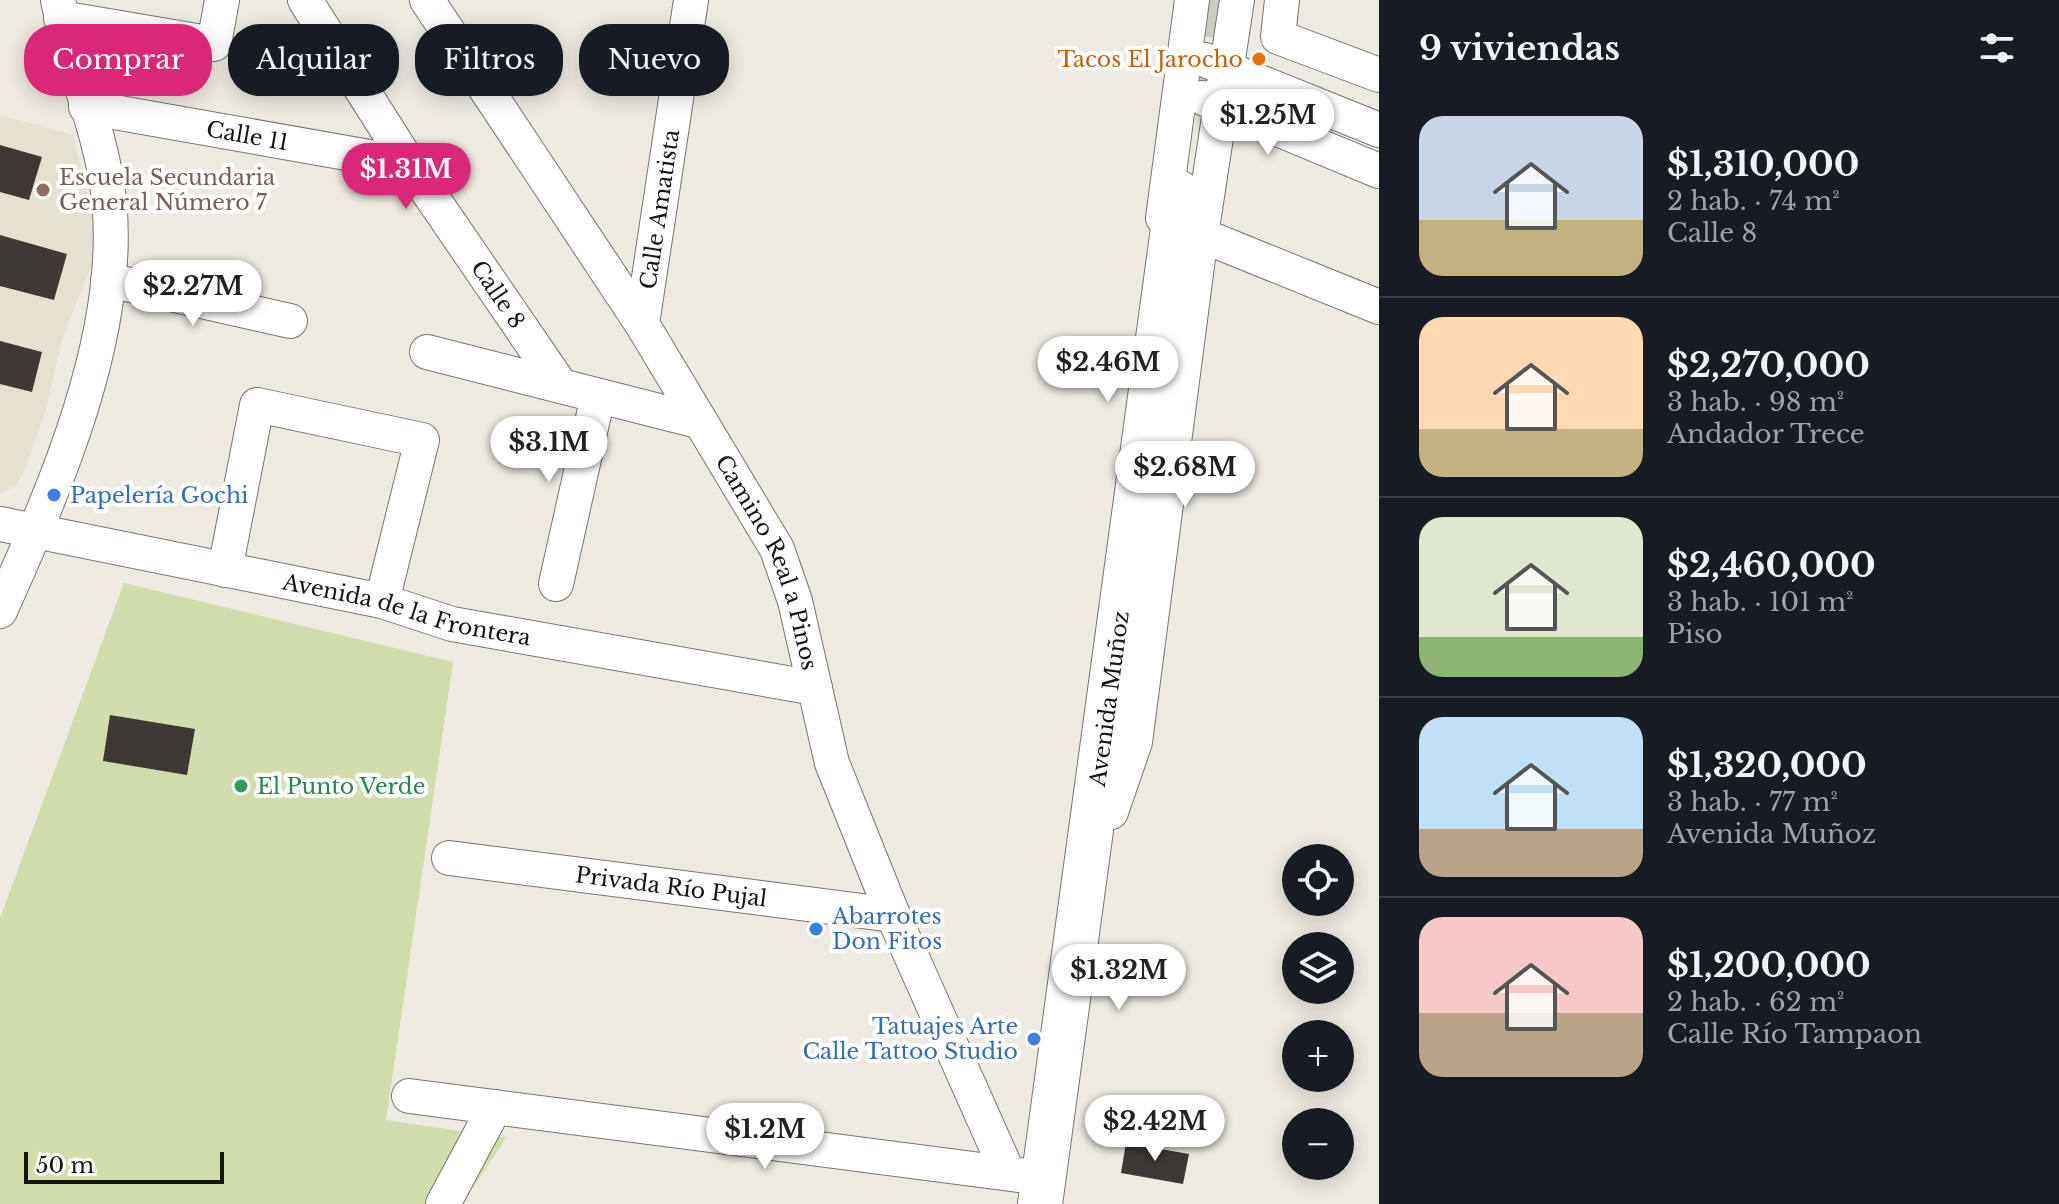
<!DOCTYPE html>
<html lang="es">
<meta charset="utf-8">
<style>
body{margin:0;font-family:"Libre Baskerville",serif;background:#242831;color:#f1f3f6;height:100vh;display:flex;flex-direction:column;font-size:30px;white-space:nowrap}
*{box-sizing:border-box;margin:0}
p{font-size:26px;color:#9ea1a6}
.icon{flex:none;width:44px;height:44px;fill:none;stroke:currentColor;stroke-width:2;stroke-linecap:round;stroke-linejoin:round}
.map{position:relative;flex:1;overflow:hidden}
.panel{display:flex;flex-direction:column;background:#171b24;width:680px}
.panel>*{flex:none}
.top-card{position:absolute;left:24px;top:24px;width:760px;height:72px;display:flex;gap:16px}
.buttons{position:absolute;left:1282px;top:844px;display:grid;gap:16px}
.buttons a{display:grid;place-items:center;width:72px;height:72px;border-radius:50%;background:#171b24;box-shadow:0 4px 20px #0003;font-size:40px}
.scale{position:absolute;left:24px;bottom:20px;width:200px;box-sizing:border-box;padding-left:8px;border:4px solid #161512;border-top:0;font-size:22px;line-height:28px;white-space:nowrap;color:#161512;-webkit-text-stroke:6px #fff;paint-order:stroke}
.price{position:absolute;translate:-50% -68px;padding:0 18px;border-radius:28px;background:#fff;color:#222;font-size:26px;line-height:52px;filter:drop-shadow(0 2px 4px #0008)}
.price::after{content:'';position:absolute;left:50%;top:48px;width:24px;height:18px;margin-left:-12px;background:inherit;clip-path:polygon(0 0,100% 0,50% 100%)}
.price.active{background:#db2777;color:#fff}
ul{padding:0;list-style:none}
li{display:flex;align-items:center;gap:24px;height:200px;padding:0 40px}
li+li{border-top:2px solid #363941}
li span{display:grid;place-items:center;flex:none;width:224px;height:160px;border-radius:24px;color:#555}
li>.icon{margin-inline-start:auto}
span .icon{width:96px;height:96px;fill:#fffc;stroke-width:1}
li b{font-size:34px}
h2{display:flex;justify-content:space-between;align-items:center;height:96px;padding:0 40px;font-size:34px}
.tag{padding:0 28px;border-radius:32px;background:#171b24;box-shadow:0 4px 20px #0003;font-size:28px;line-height:72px}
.tag.active{background:#db2777;color:#fff}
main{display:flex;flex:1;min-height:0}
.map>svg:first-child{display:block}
.built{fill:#e6e0d1}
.green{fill:#d1ddac}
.building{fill:#3e3934}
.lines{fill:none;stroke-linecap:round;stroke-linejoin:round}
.major-tunnel{stroke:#cdcac3;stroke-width:44;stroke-dasharray:44 22;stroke-linecap:butt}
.minor-casing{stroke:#77756e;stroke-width:36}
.major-casing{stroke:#77756e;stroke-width:46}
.minor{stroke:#fff;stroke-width:34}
.major{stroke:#fff;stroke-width:44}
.food-dot{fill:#e8710a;stroke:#fff;stroke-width:3}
.education-dot{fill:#8d6e63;stroke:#fff;stroke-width:3}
.shop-dot{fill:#3f7fe0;stroke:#fff;stroke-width:3}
.leisure-dot{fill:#2e9e5b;stroke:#fff;stroke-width:3}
.labels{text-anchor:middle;stroke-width:8;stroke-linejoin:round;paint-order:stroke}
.food-label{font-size:22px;fill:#c56008;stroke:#fff;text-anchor:end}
.street-label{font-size:22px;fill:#161512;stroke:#fff}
.education-label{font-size:22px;fill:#785e54;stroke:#fff;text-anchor:start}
.shop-label{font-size:22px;fill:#366cbe;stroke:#fff;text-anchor:start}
.leisure-label{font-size:22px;fill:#27864d;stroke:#fff;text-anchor:start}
</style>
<main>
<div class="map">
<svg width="1379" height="1204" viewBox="0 0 1379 1204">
<rect width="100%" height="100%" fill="#edeae2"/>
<path class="built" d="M0,115L73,135L100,245L63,336L44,416L22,475L15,486L0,494Z"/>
<path class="green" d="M124,583L453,662L386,1120L506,1138L462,1204H0V918Z"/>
<g class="building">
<path d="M0,145L42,157L29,200L0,192Z"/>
<path d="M0,235L67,254L54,300L0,286Z"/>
<path d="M0,341L42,352L32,392L0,384Z"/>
<path d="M110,715L195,729L187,775L103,761Z"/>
<path d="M1126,1143L1189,1154L1183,1184L1121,1173Z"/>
</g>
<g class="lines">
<path class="major-tunnel" d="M1205,103L1219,0"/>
<g class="minor-casing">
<g id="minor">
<path id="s1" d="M305,0L409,164L561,386"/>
<path id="s2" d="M427,0L642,324L777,549L795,601L832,763L893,915L1008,1173"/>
<path d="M1282,0L1278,37L1379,75"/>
<path d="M61,18L214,44L222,0"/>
<path d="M1205,60L1379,130"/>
<path d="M1203,98L1379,171"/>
<path id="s3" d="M86,107L409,164"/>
<path d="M1163,218L1192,0"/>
<path d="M1201,235L1379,307"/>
<path d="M108,280L290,321"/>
<path id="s4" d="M642,324L691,0"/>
<path d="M427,352L698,421"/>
<path id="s5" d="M0,524L382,601L452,624L815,688"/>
<path d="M225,570L257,405L422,440L382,601"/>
<path d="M556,584L598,396"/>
<path d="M0,611C54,490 123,336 109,200C102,132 71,67 58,0"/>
<path d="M1111,812L1135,742L1201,235L1237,0"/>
<path id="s6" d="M449,858L893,915"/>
<path d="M409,1096L1027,1176"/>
<path d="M443,1204L495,1107"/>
</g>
</g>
<g class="major-casing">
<g id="major">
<path id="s7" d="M1040,1204L1178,192"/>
</g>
</g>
<use href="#minor" class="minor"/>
<use href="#major" class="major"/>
</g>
<circle class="food-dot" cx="1259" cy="59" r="8"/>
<circle class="education-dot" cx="43" cy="190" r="8"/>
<g class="shop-dot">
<circle cx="54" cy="495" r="8"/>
<circle cx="816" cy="929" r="8"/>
<circle cx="1034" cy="1039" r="8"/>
</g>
<circle class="leisure-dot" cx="241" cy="786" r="8"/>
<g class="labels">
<g class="food-label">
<text x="1243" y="67">Tacos El Jarocho</text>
</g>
<g class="street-label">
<text dy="8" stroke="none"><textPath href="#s3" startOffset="164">Calle 11</textPath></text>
<text dy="8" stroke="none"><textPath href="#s4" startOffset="116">Calle Amatista</textPath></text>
<text dy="8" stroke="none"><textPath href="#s1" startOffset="352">Calle 8</textPath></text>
<text dy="8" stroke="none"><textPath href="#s2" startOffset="660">Camino Real a Pinos</textPath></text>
<text dy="8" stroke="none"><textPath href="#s5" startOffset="416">Avenida de la Frontera</textPath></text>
<text dy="8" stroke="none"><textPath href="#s7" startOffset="510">Avenida Muñoz</textPath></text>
<text dy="8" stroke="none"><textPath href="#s6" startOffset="224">Privada Río Pujal</textPath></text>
</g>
<g class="education-label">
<text x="59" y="185">Escuela Secundaria<tspan x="59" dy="25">General Número 7</tspan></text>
</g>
<g class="shop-label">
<text x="70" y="503">Papelería Gochi</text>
<text x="832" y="924">Abarrotes<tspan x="832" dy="25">Don Fitos</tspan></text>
<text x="1018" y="1034" text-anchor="end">Tatuajes Arte<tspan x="1018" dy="25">Calle Tattoo Studio</tspan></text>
</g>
<g class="leisure-label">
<text x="257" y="794">El Punto Verde</text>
</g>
</g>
</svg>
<div class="buttons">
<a><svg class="icon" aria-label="locate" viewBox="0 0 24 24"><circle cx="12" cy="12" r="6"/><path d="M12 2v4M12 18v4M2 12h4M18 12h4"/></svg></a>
<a><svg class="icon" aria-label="layers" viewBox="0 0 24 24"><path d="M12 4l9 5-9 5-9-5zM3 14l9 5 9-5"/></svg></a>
<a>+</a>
<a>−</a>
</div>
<div class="scale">50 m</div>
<b class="price" style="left:1268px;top:157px">$1.25M</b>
<b class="price active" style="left:406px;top:211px">$1.31M</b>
<b class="price" style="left:193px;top:328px">$2.27M</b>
<b class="price" style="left:1108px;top:404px">$2.46M</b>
<b class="price" style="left:549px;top:484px">$3.1M</b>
<b class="price" style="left:1185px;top:509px">$2.68M</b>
<b class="price" style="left:1119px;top:1012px">$1.32M</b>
<b class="price" style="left:1155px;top:1163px">$2.42M</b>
<b class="price" style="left:765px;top:1171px">$1.2M</b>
<div class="top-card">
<a class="tag active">Comprar</a>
<a class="tag">Alquilar</a>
<a class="tag">Filtros</a>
<a class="tag">Nuevo</a>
</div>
</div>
<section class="panel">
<h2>9 viviendas<svg class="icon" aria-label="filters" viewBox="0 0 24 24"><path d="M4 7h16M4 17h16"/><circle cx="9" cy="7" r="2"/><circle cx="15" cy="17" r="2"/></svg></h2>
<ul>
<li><span style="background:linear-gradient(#c9d6e8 65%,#c2b280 0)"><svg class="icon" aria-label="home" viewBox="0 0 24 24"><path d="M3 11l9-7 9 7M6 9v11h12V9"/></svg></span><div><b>$1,310,000</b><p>2 hab. · 74 m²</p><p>Calle 8</p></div></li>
<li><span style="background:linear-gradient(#ffd9b3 70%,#c2b280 0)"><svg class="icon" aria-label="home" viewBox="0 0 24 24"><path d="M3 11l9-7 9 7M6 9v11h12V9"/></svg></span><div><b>$2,270,000</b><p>3 hab. · 98 m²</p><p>Andador Trece</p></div></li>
<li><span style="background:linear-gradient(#dfe7d0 75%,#8fb573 0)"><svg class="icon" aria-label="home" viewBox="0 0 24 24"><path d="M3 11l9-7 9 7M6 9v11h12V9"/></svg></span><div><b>$2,460,000</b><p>3 hab. · 101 m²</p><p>Piso</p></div></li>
<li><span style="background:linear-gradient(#bfe0f5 70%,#b9a48a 0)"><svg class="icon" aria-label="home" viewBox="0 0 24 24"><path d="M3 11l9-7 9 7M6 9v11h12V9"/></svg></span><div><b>$1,320,000</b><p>3 hab. · 77 m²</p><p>Avenida Muñoz</p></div></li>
<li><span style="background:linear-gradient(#f6c9c9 60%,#b9a48a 0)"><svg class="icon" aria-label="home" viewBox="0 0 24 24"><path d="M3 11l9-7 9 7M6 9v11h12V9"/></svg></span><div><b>$1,200,000</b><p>2 hab. · 62 m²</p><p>Calle Río Tampaon</p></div></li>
</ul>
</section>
</main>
